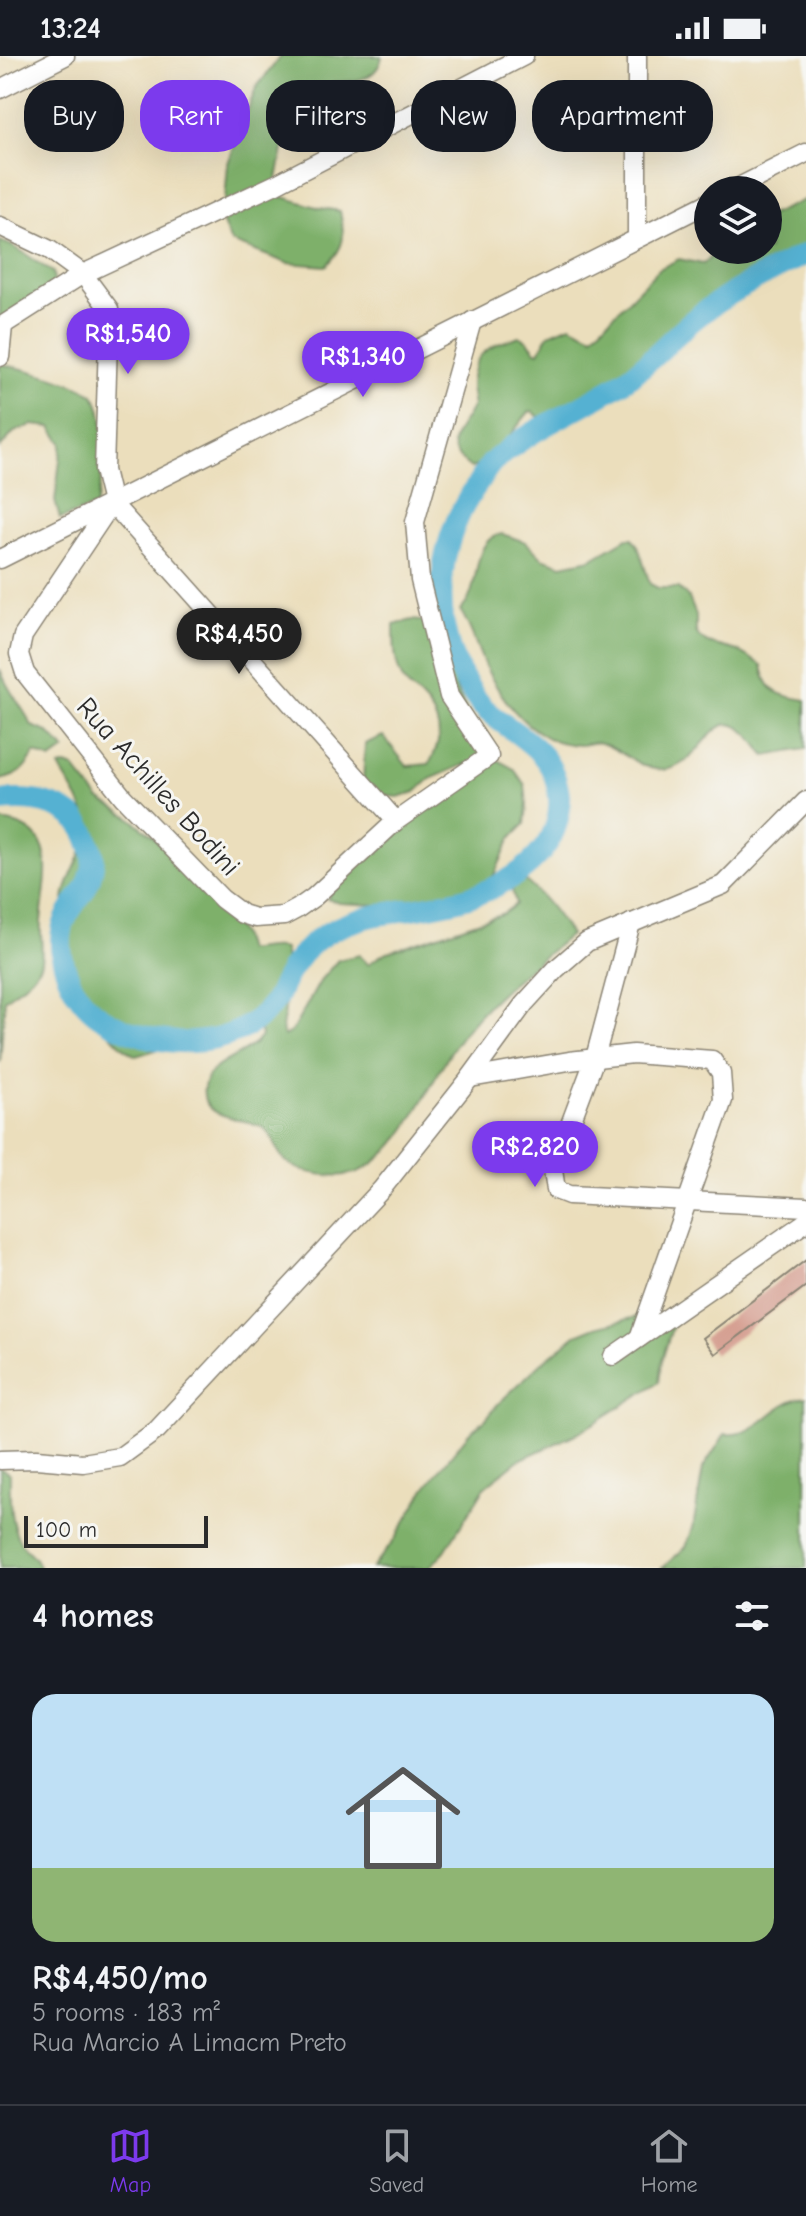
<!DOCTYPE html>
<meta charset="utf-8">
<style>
body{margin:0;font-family:"Comic Neue",sans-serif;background:#20242c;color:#f1f3f6;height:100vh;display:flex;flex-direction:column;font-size:30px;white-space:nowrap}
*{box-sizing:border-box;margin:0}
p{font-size:26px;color:#9ea1a6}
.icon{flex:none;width:44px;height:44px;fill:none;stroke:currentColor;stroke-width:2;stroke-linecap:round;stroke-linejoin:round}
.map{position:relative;height:1512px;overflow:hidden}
.drawer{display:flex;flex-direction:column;background:#171b24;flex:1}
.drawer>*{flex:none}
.guide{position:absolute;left:24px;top:24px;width:758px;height:72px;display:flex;gap:16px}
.tools{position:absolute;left:694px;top:120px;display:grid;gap:16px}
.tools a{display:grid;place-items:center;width:88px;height:88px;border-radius:50%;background:#171b24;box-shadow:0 8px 32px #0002;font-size:40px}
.scale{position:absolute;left:24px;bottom:20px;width:184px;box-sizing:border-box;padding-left:8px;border:4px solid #2b2b2b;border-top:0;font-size:22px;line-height:28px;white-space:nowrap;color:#2b2b2b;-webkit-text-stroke:6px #f6f6f2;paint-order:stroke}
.price{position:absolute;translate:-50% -68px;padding:0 18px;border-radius:28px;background:#7c3aed;color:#fff;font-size:26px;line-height:52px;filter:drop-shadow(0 2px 4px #0008)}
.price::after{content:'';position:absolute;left:50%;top:48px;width:24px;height:18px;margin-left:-12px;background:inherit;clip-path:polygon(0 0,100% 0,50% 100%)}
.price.active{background:#222;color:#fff}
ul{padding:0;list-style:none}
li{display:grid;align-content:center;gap:16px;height:424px;padding:0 32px}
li+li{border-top:2px solid #363941}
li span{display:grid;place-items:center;height:248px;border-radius:24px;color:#555}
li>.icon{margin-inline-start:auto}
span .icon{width:144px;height:144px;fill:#fffc;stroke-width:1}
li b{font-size:34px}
h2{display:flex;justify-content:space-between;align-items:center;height:96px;padding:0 32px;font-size:34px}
.chip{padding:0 28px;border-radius:32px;background:#171b24;box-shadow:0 8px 32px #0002;font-size:28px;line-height:72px}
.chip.active{background:#7c3aed;color:#fff}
.status{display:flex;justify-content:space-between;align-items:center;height:56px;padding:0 40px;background:#171b24;direction:ltr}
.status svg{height:22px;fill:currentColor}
.tab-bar{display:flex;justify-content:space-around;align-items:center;height:112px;border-top:2px solid #363941;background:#171b24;font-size:22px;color:#9ea1a6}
.tab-bar a{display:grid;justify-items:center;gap:4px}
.tab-bar .active{color:#7c3aed}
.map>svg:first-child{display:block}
.forest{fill:#7eb06b;stroke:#546e4b;stroke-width:2}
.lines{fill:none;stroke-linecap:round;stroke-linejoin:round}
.river{stroke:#54b1d2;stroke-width:22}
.building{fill:#d59f91}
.minor-casing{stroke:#8b8474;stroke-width:21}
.minor{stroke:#fff;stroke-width:18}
.labels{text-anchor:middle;stroke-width:6;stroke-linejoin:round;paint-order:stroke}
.street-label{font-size:28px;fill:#2b2b2b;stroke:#f6f6f2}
</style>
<div class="status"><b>13:24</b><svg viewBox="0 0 49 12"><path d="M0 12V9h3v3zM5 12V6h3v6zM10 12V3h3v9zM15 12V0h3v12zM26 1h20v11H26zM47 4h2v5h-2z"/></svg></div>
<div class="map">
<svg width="806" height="1512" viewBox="0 0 806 1512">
<rect width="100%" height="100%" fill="#f6f6f2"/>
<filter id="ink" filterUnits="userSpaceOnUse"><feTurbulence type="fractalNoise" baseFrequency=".0125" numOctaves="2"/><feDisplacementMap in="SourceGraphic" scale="16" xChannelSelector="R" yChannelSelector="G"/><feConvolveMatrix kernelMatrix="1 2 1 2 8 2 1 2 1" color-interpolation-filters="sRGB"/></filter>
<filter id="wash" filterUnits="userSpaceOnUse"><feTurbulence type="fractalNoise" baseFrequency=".006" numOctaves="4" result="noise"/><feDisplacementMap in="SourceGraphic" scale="32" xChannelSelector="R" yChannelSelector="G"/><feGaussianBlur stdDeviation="1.8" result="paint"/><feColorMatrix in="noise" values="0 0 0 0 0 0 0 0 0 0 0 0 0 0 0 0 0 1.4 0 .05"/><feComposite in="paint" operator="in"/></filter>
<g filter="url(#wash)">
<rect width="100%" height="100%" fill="#ebdebc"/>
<g class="forest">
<path d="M281,0H382C378,24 354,26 333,26L319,39L312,58L296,68L285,84L277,123L283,141L320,152L340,155C345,181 346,190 326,210L287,207L231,186L223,168L228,107L256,32Z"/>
<path d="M806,143V205L740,236L700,263L664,303L647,315L605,335L573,354L539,361L532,355L529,356C515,372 491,408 471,412C445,393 451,384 467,360C468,358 473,350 473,349C474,343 471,336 471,330C473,294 490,291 519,280L527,284L536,295L539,296L549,278L570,269L593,280L659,213L679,203L703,208L719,194H768V160Z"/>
<path d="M0,185C25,194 31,204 53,216L55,236L0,265Z"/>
<path d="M0,308C17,311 85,328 94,340C110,358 102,426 96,450L60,463L55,445L62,387L51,371L32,369L14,376L0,392Z"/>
<path d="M502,478L526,486L542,502L562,509L591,503L627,482H632L638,490L650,528L658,532H678L689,542L696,559V576L700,582L708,587L738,595L762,609C766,637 780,640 806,644V693L765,700C716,625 711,705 668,713C644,718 623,694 601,687C594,685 585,690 578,689C568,688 551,685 543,679C517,664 498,636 485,610C476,591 472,572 460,554C483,537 468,483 502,478Z"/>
<path d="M412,564L431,566L444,580L457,635L483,690L498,704L514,713L525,729L527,749L525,768L511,782L494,819L478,832L378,849L339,847L327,843L342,818L411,755L431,753L449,745L463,729L465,708L430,723L416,736L398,741L379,739L363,727L365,688L383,680L407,710L429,708C444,683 442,662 420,641C415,636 407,631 403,624C394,607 394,588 394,569Z"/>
<path d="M0,613C7,635 23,650 32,670L48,676L65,694L51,704L35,697C25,714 19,720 0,724Z"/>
<path d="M66,709L74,712L99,743L128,760L153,780L230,863L241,879L246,894C259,895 271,889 284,893C288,913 286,934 285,954C284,964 280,971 284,980L292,975L322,922L338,904L359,899L368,908L385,897L504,857L516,848L512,834L518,824L523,823C542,838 558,859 570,879C530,912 495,937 463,978C430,1020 411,1089 362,1114C343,1125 296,1119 282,1101C275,1092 273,1078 262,1071C242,1060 199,1065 204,1031C208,1004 248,1001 261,980L259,971L239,969L136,1000C93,978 57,884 65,837C70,815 86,796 87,773C87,752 69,729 59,711Z"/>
<path d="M0,765C62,771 45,820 41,866C40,878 44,900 40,909C34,923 16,934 5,943L0,1007Z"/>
<path d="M657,1256L673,1269L662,1304L659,1326L580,1376L517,1405L485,1431L445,1495L429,1512H372L393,1486L426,1431L469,1377L485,1364L498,1348L540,1308L576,1279L596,1271Z"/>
<path d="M806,1341V1512H662L686,1491L693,1472L703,1412L725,1378C760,1382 775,1343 806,1341Z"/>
<path d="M0,1412L10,1418C10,1441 8,1466 21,1487C27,1497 37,1500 39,1512H0Z"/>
</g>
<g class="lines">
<path class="river" d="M0,745C34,741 77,747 89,786C92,794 95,801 93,809C89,835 78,840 67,860C50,893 71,942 101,961C152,994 233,1000 274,946C279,940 281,931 285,924C298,898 317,879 344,869C390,851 442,854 488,834C535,813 574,774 554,719C542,687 505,673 483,651C473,641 455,608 450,594C432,537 443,477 477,429C483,420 488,409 496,403C535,370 582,353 624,325C648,309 669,284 692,265C723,239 769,216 806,198"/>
</g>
<g id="blocks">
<path class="building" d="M806,1204V1230L715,1298L703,1282Z"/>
</g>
</g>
<g filter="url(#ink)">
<use href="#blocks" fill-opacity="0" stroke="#8b8474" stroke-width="2"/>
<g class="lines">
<g class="minor-casing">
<g id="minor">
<path d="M0,33L65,0"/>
<path d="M733,134L806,97"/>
<path d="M0,170L50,194L83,218L109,253L104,414L112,447L396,765"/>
<path d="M637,182V0"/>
<path d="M0,271L83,218L276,128L524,0"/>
<path d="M0,301L3,270"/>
<path d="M112,447L23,580L19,598L25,617L123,741L222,843L242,858L255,862L284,860L297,853L314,841L396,765L489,700L449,640L420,524L415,466L472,265"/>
<path d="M0,503L708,147"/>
<path d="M631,867L595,1002L553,1114L556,1134L569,1139L806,1151"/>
<path d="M470,1022L569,1005L633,998L712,1004L721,1017L723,1044L639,1282"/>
<path d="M613,1300L806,1166"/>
<path d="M0,1404L36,1403L83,1407L120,1401L157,1374L381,1134L470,1022L524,948L556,913L587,886L723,829L806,745"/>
</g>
</g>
<use href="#minor" class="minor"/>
</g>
</g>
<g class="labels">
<g class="street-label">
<text transform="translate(159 730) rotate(48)" y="10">Rua Achilles Bodini</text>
</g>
</g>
</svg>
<div class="tools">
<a><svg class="icon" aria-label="layers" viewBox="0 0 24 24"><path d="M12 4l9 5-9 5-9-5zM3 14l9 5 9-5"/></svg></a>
</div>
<div class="scale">100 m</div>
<b class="price" style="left:128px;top:320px">R$1,540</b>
<b class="price" style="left:363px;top:343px">R$1,340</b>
<b class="price active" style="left:239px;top:620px">R$4,450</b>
<b class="price" style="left:535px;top:1133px">R$2,820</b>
<div class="guide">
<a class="chip">Buy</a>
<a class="chip active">Rent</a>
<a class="chip">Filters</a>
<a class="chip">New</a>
<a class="chip">Apartment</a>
</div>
</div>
<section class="drawer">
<h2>4 homes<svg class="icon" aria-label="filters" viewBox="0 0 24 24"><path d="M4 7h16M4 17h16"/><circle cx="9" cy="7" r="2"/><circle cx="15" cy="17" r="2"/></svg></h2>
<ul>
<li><span style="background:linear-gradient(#bfe0f5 70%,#8fb573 0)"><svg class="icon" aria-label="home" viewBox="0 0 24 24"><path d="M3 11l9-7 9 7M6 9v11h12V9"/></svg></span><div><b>R$4,450/mo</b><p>5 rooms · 183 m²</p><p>Rua Marcio A Limacm Preto</p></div></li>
</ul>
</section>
<nav class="tab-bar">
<a class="active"><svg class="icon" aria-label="map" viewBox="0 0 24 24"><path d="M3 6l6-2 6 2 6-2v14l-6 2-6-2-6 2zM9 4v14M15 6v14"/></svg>Map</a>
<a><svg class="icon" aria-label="saved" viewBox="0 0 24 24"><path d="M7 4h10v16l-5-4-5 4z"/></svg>Saved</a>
<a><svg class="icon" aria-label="home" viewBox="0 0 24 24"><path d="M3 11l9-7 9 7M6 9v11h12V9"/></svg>Home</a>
</nav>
